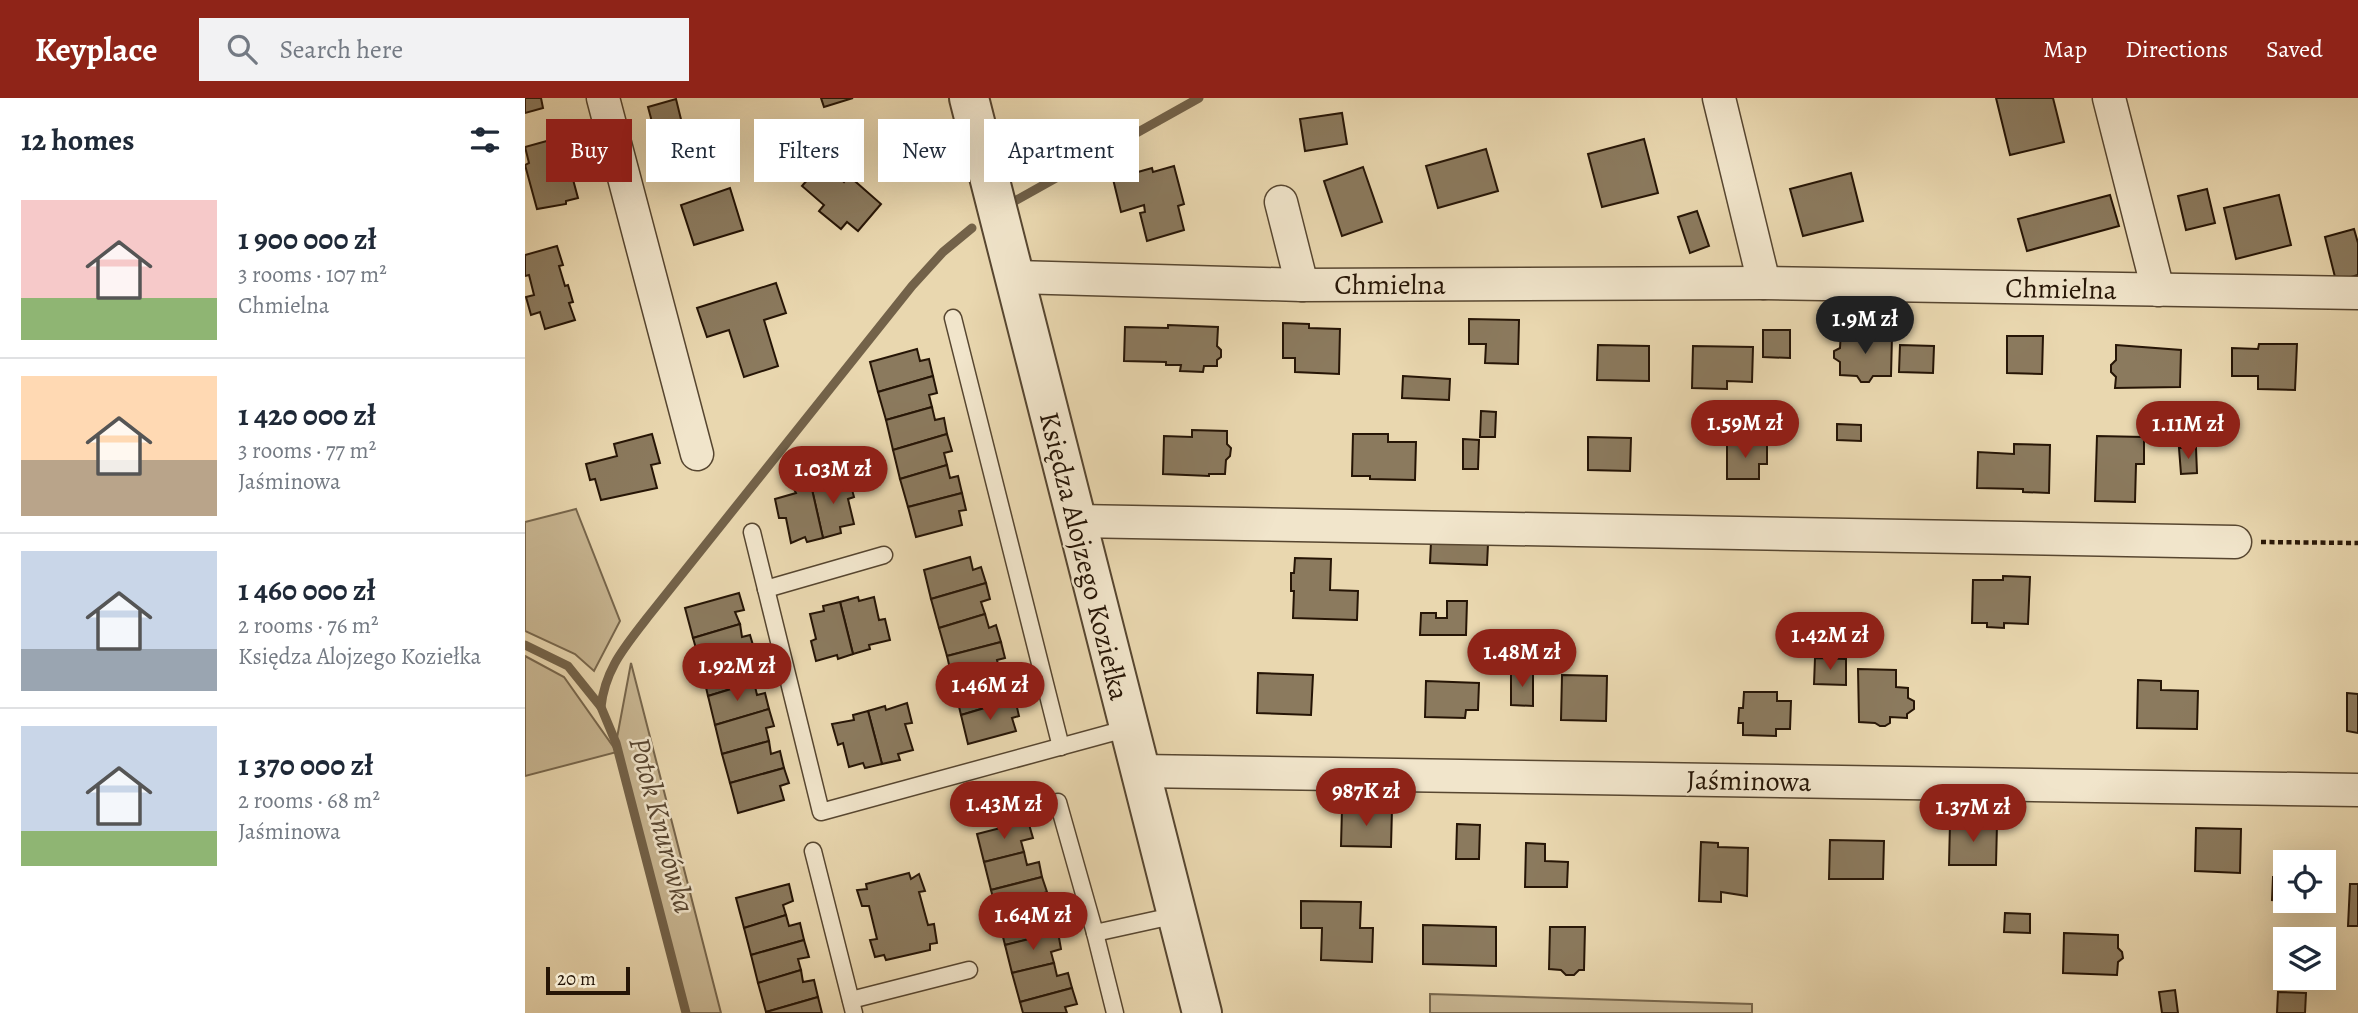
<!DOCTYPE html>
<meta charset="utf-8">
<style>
body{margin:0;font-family:Alegreya,serif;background:#f2f2f3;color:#1f2937;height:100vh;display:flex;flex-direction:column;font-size:26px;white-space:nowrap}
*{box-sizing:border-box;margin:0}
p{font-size:23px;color:#747a83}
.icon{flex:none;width:38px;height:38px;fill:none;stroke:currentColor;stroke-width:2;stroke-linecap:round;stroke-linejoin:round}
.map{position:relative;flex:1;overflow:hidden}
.sheet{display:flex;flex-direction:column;background:#fff;width:525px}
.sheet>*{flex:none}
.hud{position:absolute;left:21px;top:21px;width:665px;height:63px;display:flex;gap:14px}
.buttons{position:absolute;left:1748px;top:752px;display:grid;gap:14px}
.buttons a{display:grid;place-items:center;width:63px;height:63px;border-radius:0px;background:#fff;box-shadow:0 7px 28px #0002;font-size:35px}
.scale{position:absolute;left:21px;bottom:18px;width:84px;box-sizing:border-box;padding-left:7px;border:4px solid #261506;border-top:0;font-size:19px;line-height:24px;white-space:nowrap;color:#261506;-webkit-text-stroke:5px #f1e5cb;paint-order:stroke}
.price{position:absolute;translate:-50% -60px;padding:0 16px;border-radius:24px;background:#8f2418;color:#fff;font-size:23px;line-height:46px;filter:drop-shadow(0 2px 4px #0008)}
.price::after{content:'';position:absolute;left:50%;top:42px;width:21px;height:16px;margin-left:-10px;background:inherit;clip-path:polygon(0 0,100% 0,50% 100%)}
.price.current{background:#222;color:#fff}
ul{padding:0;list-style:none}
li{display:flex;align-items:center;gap:21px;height:175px;padding:0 21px}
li+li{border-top:2px solid #e0e1e3}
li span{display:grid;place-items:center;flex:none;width:196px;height:140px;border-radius:0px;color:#555}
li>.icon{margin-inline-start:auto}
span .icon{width:84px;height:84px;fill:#fffc;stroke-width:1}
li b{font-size:30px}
h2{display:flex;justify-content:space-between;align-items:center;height:84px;padding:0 21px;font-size:30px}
.pill{padding:0 24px;border-radius:0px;background:#fff;box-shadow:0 7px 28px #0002;font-size:24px;line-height:63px}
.pill.current{background:#8f2418;color:#fff}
header{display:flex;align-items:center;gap:42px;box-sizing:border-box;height:98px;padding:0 35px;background:#8f2418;color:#fff}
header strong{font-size:33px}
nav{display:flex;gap:38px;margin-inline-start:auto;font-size:24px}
.search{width:490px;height:63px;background:#f2f2f3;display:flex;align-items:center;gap:18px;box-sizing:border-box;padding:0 24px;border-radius:0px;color:#747a83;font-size:26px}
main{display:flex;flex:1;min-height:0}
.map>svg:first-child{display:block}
.green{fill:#c8b692;stroke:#77664c;stroke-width:2}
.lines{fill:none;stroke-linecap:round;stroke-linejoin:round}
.stream{stroke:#736249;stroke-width:9}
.building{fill:#8b7a5e;stroke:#261506;stroke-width:2}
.service-casing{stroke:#574630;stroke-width:19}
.minor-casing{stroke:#574630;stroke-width:35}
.tertiary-casing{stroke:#574630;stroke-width:42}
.path{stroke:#261506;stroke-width:4.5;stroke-dasharray:5 3.5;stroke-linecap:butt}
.service{stroke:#f1e5cb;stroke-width:16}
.minor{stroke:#f1e5cb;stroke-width:32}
.tertiary{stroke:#f1e5cb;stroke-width:38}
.labels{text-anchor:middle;stroke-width:5;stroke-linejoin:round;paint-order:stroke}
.street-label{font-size:28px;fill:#261506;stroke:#f1e5cb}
.water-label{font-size:30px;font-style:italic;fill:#5a4833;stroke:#f1e5cb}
</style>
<header>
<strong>Keyplace</strong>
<div class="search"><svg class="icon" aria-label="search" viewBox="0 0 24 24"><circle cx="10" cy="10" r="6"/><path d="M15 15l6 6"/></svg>Search here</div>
<nav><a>Map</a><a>Directions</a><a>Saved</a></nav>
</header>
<main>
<section class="sheet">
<h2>12 homes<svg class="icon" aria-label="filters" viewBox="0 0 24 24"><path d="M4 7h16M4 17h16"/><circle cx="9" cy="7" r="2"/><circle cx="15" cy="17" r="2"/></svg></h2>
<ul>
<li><span style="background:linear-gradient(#f6c9c9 70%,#8fb573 0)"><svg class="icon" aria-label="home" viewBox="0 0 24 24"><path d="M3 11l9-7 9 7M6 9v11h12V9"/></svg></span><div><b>1 900 000 zł</b><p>3 rooms · 107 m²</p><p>Chmielna</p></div></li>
<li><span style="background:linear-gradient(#ffd9b3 60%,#b9a48a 0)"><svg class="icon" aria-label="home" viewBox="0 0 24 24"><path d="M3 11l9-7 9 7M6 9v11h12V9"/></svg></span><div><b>1 420 000 zł</b><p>3 rooms · 77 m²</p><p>Jaśminowa</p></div></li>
<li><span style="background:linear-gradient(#c9d6e8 70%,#9aa5b1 0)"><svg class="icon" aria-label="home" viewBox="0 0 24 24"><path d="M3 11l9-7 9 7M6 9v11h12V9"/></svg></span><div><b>1 460 000 zł</b><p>2 rooms · 76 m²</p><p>Księdza Alojzego Koziełka</p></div></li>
<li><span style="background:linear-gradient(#c9d6e8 75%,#8fb573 0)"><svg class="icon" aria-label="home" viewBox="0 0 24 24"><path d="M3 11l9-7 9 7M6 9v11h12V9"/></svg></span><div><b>1 370 000 zł</b><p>2 rooms · 68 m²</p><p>Jaśminowa</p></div></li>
</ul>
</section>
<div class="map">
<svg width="1833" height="915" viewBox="0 0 1833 915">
<rect width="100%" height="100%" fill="#e9d7af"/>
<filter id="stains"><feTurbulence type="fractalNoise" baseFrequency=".00286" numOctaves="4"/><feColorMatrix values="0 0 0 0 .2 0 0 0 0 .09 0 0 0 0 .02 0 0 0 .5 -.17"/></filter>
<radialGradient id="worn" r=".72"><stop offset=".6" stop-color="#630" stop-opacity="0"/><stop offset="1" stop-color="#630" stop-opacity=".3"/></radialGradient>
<g class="green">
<path d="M51,411L95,523L69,573L50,556L0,533V424Z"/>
<path d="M0,558L39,579L92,654L0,678Z"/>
<path d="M106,565L196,915H159L91,645Z"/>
<path d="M905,896L1227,906V915H905Z"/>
</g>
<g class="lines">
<g class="stream">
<path d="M488,104L674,0"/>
<path d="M0,547L43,568L76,609L91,645L161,915"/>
<path d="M76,609C80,571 100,549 122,520L387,188L418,154L447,130"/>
</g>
</g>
<g class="building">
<path d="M0,0H16L18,10L0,15Z"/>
<path d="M296,0H328L299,9Z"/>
<path d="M1471,0H1528L1539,44L1485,57Z"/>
<path d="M151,1L166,62L139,69L123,9Z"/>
<path d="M817,15L822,46L780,53L775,21Z"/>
<path d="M36,39L40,56L45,55L50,73L46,74L53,100L41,103V106L12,111L0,67L4,65L0,49Z"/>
<path d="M1119,41L1133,95L1077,109L1063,56Z"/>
<path d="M961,51L973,93L913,110L901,68Z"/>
<path d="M297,65L319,84L324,78L356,106L333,133L322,124L316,131L294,113L299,107L277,88Z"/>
<path d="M649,68L659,106L653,108L659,132L622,143L615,115L620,114L619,107L596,114L588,81L627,70L628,74Z"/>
<path d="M838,69L857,124L817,138L799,83Z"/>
<path d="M1326,75L1338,123L1278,138L1265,91Z"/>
<path d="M205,90L218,132L169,147L156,107Z"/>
<path d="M1682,91L1690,125L1661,132L1653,98Z"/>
<path d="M1585,97L1594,128L1502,153L1493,121Z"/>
<path d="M1754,97L1766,147L1711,161L1699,110Z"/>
<path d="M1172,113L1184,148L1165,155L1153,119Z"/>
<path d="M1829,131L1833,145V177L1811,183L1800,139Z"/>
<path d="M32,148L38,167L34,168L40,188L43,187L48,204L44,205L50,222L20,231L15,214L6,217L1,199L9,197L4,177L0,178V157Z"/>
<path d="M251,185L261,215L239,222L253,268L219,279L204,232L182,239L172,210Z"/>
<path d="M944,221L994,222L993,266L960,265L961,246H944Z"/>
<path d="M758,225L784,226V230L815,231L814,276L770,274V260H758Z"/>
<path d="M643,227L693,229L692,248L696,252V259L692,262V268H679L678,274L655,273L656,267H641V264L599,263L600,229L643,230Z"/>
<path d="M1238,232H1265V260L1238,259Z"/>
<path d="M1316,233L1332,234L1333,237L1367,238L1366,278H1348L1344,284H1336L1332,278L1315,277V264L1309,260V253L1315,250Z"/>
<path d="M1482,238H1518L1517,276L1482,275Z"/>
<path d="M1734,246H1772L1770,292L1733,291V278H1707V250L1733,251Z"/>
<path d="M1073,247L1124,248V283L1072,282Z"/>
<path d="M1375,247L1409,248L1408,275L1374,274Z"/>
<path d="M1591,247L1656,252L1655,289L1590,290L1591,279L1586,274V267L1591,262Z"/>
<path d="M1168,248L1228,249L1227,284L1202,283V291L1167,290Z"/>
<path d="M392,251L395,263L404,261L408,278L353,294L345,264Z"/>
<path d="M408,278L412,295L404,297L407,309L361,322L353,294Z"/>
<path d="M878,278L925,281L924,302L877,300Z"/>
<path d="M407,309L410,322L419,320L422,336L368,352L361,322Z"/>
<path d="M956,313L971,314L970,339H955Z"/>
<path d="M1312,326L1336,327V343L1312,342Z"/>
<path d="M667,332L702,333V346L706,350L705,358L701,362L700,376H684V378L638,376L639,338L667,339Z"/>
<path d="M127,336L135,365L126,367L132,390L76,402L70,381L65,382L61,366L92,358L89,346Z"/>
<path d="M422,336L427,353L419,355L422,367L375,381L368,352Z"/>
<path d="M828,336H863V344H891L890,382L845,381V378H827Z"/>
<path d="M1572,338L1619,339V366H1611L1610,404L1570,403Z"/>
<path d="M1063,339L1106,340L1105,373L1063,372Z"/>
<path d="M938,341L954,342L953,371H938Z"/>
<path d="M1202,345L1242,346V366H1234V381H1202Z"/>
<path d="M1489,346L1525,347L1524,395L1498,394V391L1452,390L1453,354L1489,356Z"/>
<path d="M1654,350H1671L1672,375L1656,376Z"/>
<path d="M422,367L425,380L433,378L437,395L383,409L375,381Z"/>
<path d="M324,380L329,399L323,401L329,426L315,429L316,435L298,440L286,387Z"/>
<path d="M286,387L298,440L282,444L280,439L266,445L261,420H254L250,401L271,395L269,391Z"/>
<path d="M437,395L441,412L434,413L437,427L391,439L383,409Z"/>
<path d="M906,444L963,446L962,467L905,465Z"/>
<path d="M445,459L448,472L456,469L461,485L406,501L399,472Z"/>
<path d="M770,460L806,461L805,492L833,493L832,522L768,520L769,493H766V475H769Z"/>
<path d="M1478,478L1505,479L1503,526L1479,525V530L1462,529V525H1447L1448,482H1478Z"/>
<path d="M461,485L465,501L456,504L460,516L414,530L406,501Z"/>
<path d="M214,495L219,512L210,514L215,526L168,540L160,510Z"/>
<path d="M333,499L334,503L349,499L354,522L360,521L365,542L344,547L345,551L328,556L315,504Z"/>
<path d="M922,503H942L941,537H895L896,515H911V520H922Z"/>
<path d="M315,504L328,556L313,561L312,557L291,563L286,543L291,541L285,516L299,513L298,508Z"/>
<path d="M460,516L464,530L471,527L476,544L422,558L414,530Z"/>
<path d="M215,526L217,539L225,537L230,554L176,568L168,540Z"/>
<path d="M476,544L480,560L472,562L475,574L429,588L422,558Z"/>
<path d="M230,554L234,569L226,571L229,584L183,598L176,568Z"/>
<path d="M1290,560L1321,561V587L1289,586Z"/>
<path d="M1333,571L1371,572V589L1383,590V600L1389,603V611L1382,616V620L1365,619V625L1360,628H1355L1350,625L1334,624Z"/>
<path d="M475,574L478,588L486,585L490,601L436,617L429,588Z"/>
<path d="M986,574H1008V608L986,607Z"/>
<path d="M733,575L788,577L786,617L732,615Z"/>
<path d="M1037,577L1082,578L1081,623L1036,622Z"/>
<path d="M1613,582L1636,583V592L1673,593L1672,631L1612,630Z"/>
<path d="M901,583L954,585L953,612H941L940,620L900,619Z"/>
<path d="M229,584L232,597L240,595L244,611L190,627L183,598Z"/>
<path d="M1219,594H1252V603H1266L1265,631H1251V638L1218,637V625H1213L1214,610H1218Z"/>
<path d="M1822,595L1833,596V635L1822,633Z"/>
<path d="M490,601L494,618L487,620L491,633L443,646L436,617Z"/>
<path d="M382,605L387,625L380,626L388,652L373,656L375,662L357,666L343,613L360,608L361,612Z"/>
<path d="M244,611L249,628L241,630L244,643L197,656L190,627Z"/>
<path d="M343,613L357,666L340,670L338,665L324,669L318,645L313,647L307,626L329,622L328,617Z"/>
<path d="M244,643L246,656L255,653L259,670L205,685L197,656Z"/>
<path d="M259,670L264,685L255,688L259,702L213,715L205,685Z"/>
<path d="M832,708L835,711H847V709L850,711H867L866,749L816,748L817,710H832Z"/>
<path d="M503,723L508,740L496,743L499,754L459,764L452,736Z"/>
<path d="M1425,725L1472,726L1471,767H1424Z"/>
<path d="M932,726L955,727L954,761H931Z"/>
<path d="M1671,730L1716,731L1715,775L1670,773Z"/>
<path d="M1305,742L1359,743L1358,781H1304Z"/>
<path d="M1176,744L1193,745V749L1223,750L1222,798L1196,794V804L1174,803Z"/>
<path d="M1001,745L1020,746V763L1043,764L1042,789H1000Z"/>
<path d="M499,754L502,767L514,764L517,779L466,792L459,764Z"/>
<path d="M1756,773H1760V803H1790V808H1755L1756,803L1747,802L1748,779H1756Z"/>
<path d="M384,775L386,781L394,776L400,793L394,794L403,827L409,826L412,845L405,846V852L361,862L359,857L350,859L345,842L352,841L344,808H337L332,792L342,791L341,786Z"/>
<path d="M517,779L522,794L511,798L514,809L473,819L466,792Z"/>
<path d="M264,786L268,803L258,807L261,817L219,830L211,800Z"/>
<path d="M1825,786H1833V828H1823Z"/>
<path d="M776,803L836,804L835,830H848L847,864L796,862L797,830H776Z"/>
<path d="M514,809L517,822L529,819L533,834L480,847L473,819Z"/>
<path d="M1480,815L1505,816V835L1479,834Z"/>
<path d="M261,817L264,828L275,825L279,842L226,857L219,830Z"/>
<path d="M898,827L971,829V868L898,866Z"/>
<path d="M1025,829H1060L1059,872H1054L1049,877H1041L1036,872L1024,871Z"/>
<path d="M533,834L536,851L526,854L529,865L487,875L480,847Z"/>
<path d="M1539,835L1593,837V850L1597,854L1598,860L1593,864L1592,877L1538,875Z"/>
<path d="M279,842L284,859L273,861L276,872L233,885L226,857Z"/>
<path d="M529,865L532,878L543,875L547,890L495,904L487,875Z"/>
<path d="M276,872L278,884L289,882L293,899L241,914L233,885Z"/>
<path d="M547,890L552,906L540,909L542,915H498L495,904Z"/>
<path d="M1650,892L1653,915H1637L1634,894Z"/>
<path d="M1753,894L1781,895L1780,915H1752Z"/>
<path d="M293,899L297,915H241V914Z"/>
</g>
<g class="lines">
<g class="service-casing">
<g id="service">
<path d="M428,220L536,649"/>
<path d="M227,434L296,714L604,630"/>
<path d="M241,491L359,457"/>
<path d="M533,704L570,835L652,817"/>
<path d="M288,753L329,915"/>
<path d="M570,835L590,915"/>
<path d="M326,902L444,872"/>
</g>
</g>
<g class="minor-casing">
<g id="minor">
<path d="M78,0L172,356"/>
<path d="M1194,0L1239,185"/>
<path d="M1584,0L1633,192"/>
<path d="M756,104L777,187"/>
<path d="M490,179L777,187L1239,185L1833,195"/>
<path d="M551,423L1710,444"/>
<path d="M615,673L1833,692"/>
</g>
</g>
<g class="tertiary-casing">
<path id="tertiary" d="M444,0L677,915"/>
</g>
<path class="path" d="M1736,444L1833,445"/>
<use href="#service" class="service"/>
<use href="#minor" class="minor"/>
<use href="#tertiary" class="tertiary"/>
</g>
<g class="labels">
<g class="street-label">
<text x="865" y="196">Chmielna</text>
<text transform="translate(1536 190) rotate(1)" y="10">Chmielna</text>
<text transform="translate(560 458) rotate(76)" y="10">Księdza Alojzego Koziełka</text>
<text transform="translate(1224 682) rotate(1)" y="10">Jaśminowa</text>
</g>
<g class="water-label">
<text transform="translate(137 727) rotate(75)" y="10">Potok Knurówka</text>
</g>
</g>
<rect width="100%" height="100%" filter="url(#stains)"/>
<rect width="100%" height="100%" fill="url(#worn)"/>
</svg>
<div class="buttons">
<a><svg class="icon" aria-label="locate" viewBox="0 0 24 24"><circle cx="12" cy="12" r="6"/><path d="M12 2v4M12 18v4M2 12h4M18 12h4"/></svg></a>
<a><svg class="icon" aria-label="layers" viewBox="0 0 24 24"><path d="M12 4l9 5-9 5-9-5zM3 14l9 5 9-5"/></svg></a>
</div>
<div class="scale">20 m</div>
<b class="price current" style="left:1340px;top:258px">1.9M zł</b>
<b class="price" style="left:1220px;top:362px">1.59M zł</b>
<b class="price" style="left:1663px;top:363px">1.11M zł</b>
<b class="price" style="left:308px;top:408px">1.03M zł</b>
<b class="price" style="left:1305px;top:574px">1.42M zł</b>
<b class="price" style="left:997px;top:591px">1.48M zł</b>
<b class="price" style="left:212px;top:605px">1.92M zł</b>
<b class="price" style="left:465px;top:624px">1.46M zł</b>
<b class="price" style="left:841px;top:730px">987K zł</b>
<b class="price" style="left:479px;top:743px">1.43M zł</b>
<b class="price" style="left:1448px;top:746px">1.37M zł</b>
<b class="price" style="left:508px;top:854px">1.64M zł</b>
<div class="hud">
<a class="pill current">Buy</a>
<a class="pill">Rent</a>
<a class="pill">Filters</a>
<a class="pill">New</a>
<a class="pill">Apartment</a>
</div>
</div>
</main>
